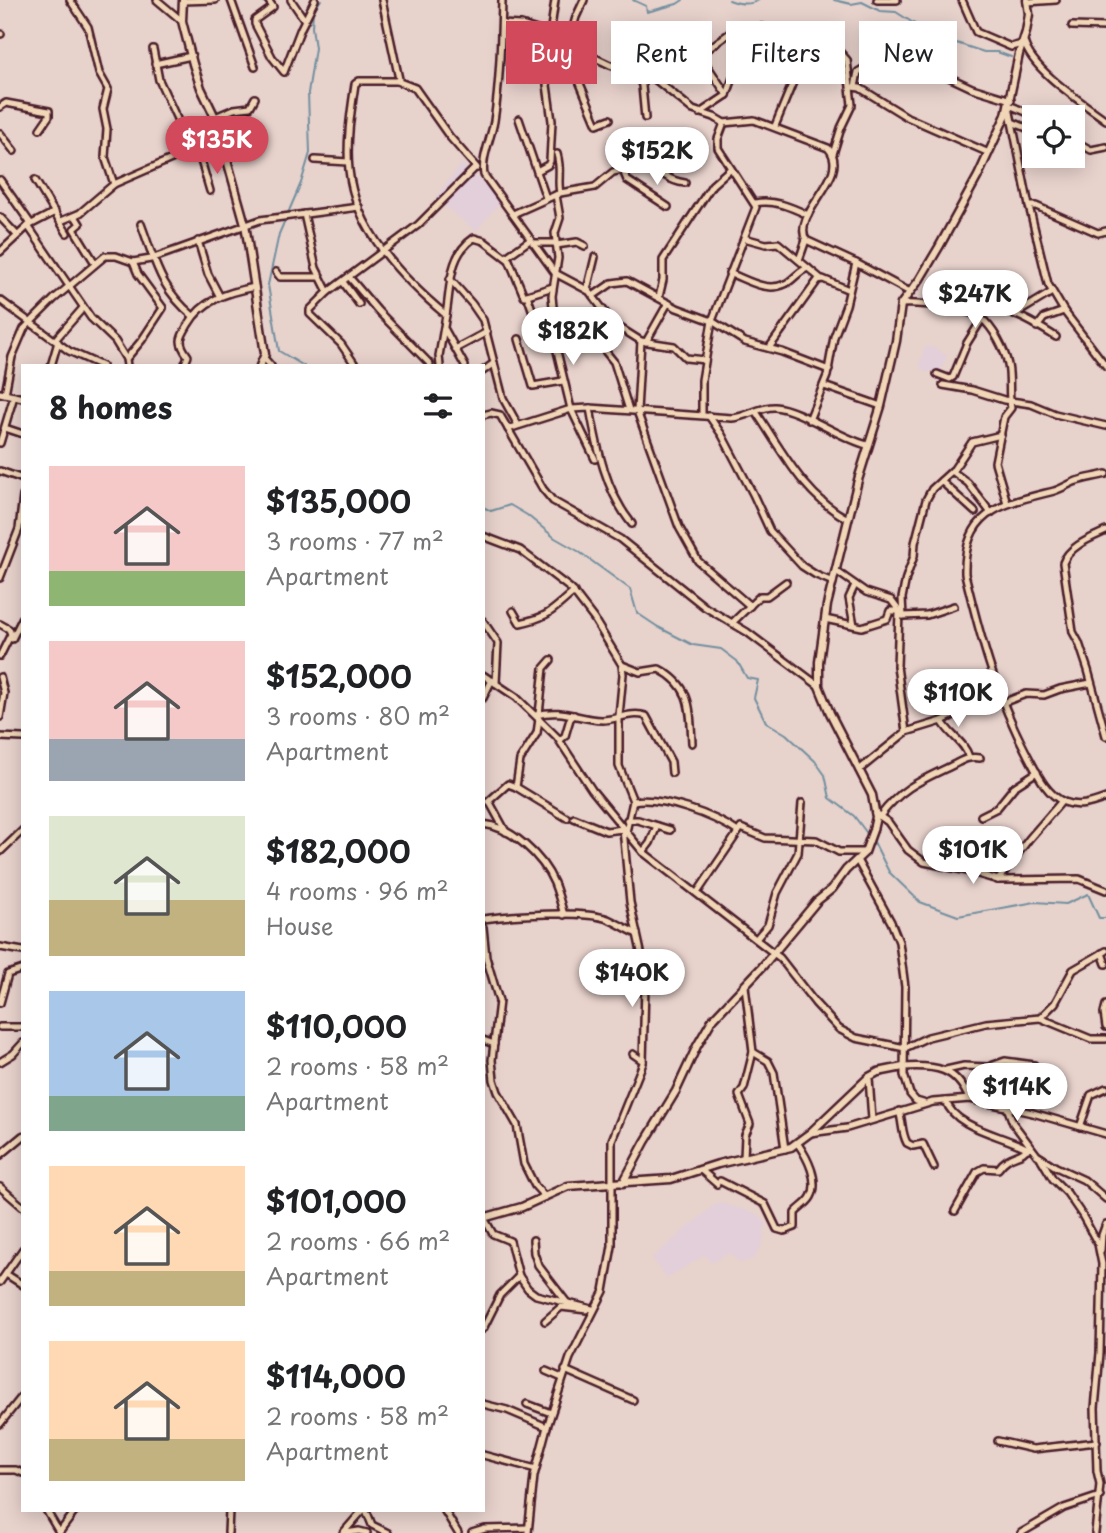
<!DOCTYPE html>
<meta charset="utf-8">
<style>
body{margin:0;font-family:"Playpen Sans",sans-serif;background:#f2f2f2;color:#202124;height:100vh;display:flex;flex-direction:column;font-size:26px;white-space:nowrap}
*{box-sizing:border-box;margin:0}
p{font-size:23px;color:#757577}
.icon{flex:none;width:38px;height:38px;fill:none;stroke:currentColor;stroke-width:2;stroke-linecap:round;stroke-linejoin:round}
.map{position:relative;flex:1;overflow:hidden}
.details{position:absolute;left:21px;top:364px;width:464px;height:1148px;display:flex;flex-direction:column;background:#fff;border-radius:0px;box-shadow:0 4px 18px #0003}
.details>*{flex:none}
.banner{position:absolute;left:506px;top:21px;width:495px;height:63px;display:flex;gap:14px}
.tools{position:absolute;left:1022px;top:105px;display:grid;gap:14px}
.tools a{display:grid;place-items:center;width:63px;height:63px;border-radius:0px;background:#fff;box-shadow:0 4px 18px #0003;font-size:35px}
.price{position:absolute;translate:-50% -60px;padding:0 16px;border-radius:24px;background:#fff;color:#222;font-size:23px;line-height:46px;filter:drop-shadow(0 2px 4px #0008)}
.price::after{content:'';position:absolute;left:50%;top:42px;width:21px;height:16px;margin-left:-10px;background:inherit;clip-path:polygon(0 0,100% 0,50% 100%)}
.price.selected{background:#d1495b;color:#fff}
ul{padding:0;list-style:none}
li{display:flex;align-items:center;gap:21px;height:175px;padding:0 28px}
li span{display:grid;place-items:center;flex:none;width:196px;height:140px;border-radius:0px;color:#555}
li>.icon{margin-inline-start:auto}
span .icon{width:84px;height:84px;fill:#fffc;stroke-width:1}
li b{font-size:30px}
h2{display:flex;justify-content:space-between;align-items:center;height:84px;padding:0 28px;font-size:30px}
.pill{padding:0 24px;border-radius:0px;background:#fff;box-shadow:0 4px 18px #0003;font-size:24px;line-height:63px}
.pill.selected{background:#d1495b;color:#fff}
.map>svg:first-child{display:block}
.built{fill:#e2cfda}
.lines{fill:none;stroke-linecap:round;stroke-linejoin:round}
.stream{stroke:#72909f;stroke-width:2}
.minor-casing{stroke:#4a1f2b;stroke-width:10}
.tertiary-casing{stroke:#4a1f2b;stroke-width:11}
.minor{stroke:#f1d7b8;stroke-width:5}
.tertiary{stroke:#f1d7b8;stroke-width:6}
</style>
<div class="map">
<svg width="1106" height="1533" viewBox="0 0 1106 1533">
<rect width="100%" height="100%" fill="#e8d2cc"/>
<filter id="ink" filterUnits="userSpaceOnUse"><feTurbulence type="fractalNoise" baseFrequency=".0143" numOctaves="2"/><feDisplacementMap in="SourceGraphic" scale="14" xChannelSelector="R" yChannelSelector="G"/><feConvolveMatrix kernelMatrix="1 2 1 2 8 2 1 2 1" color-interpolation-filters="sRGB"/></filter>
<g filter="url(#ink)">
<g class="built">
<path d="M462,163L502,200L476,231L435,198Z"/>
<path d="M925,347H933L947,356L940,371L925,372L919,365Z"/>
<path d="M718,1202L751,1212L760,1216L766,1224L762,1245L753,1259L740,1263L729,1253L711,1263L705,1255L667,1278L652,1258Z"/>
</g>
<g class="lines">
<g class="stream">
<path d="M633,0L646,6L647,12L677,4L683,0"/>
<path d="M729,0C739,4 749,6 759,0"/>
<path d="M834,0L851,4L862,2L880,11L896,12L932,35L984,52H997L1011,57"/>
<path d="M304,366L279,351L268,285L279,234L301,183L310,153L308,93L315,48L312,27L313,11L321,0"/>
<path d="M483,507L491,511L510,505L527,515L555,538L578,551L630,589L637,613L658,627L693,645L721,649L737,661L747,678L758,680L754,698L766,722L786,734L815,761L825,775L830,798L854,816L869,836"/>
<path d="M873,840L889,872L920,902L958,916L1035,902L1066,904L1088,894L1099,918H1106"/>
</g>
<g class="minor-casing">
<g id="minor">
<path d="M70,0L88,27L99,73L108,89L103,109L107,129L105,157L114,184"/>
<path d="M157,0L182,21"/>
<path d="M231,0L255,67"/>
<path d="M268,0L273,7L255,20V24L272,57L284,72L301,28L315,0"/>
<path d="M291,0L304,19"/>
<path d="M382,0L399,79L396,81H359L355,84C351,111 346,143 349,170C355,230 403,279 446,315L439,356L440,366"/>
<path d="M502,0C501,40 500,82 494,121C491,139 481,158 484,175L555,273L589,291L614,324L641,341L674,346L686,358L705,360"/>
<path d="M877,0H897"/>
<path d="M962,0L976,32L1011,47L1022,44"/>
<path d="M183,1L215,0"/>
<path d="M1027,2L1056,0"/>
<path d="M502,24L521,25L537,30L610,65L656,80L693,110L714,117L724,123L754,120L828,148C853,176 791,212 806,240L856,263L908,291"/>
<path d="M1072,26L1106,27"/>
<path d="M688,27L700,55L727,95"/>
<path d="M0,34H1"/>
<path d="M550,35L555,0"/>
<path d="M1024,41C1030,69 1083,103 1106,120"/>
<path d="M568,45L576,17L584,0"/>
<path d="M570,46L579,81L597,124L610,119"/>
<path d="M153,49L159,80L184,134"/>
<path d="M155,64L191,56"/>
<path d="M638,73L642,86L645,118"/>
<path d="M656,80L678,71L738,27L747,36"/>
<path d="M397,81L415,88L449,136L477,168"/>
<path d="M852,87L860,88L907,117L989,153"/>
<path d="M855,87L858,72L871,64L884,50L889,49L972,88L1011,100"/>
<path d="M1009,105L1038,117"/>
<path d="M0,107L6,103L49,111V116L40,129"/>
<path d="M1009,107L1029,206L1048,284L1064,311L1106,366"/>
<path d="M700,113L727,95L750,29L761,27L814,41L838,50L847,60L852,105L841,128L833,154"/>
<path d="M215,117L234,109L250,107L255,98"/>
<path d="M519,119L546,198"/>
<path d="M1012,122L1034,131"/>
<path d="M775,126L802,60L804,38"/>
<path d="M0,133L14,151"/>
<path d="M1073,140L1091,150L1106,147"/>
<path d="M612,144L627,180L668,207"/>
<path d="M197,147L210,191"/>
<path d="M1073,153L1074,154"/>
<path d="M557,154C562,171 557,178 560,193"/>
<path d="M315,160L348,162"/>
<path d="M650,160C660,173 669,181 685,183"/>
<path d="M537,171L548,165L550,161L552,121L547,85L556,39"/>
<path d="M0,180L31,224"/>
<path d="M35,180L67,233"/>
<path d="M556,195L560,218L555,233L558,258L552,296L557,351L571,409L595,459"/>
<path d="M755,203C773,199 791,207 808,215"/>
<path d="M1029,206H1036L1098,233L1106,231"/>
<path d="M304,214L316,268L328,292"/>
<path d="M513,214L560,193L595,187L613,172L637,167L658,156"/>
<path d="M75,216L80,224L74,229L95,263"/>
<path d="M0,217L17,235"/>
<path d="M61,221L80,213L114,184L220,138"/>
<path d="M141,224C156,264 160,288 193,316"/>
<path d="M28,226L91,318L115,341L126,359L127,366"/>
<path d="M744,238L766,244L778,243L820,278"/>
<path d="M198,241L208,274L220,297"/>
<path d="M533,243H556"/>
<path d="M556,245L577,242L585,246"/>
<path d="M0,252L28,226L55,212"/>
<path d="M506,257L530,240"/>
<path d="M799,260L806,240"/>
<path d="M276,272L280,277H319"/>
<path d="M729,273C746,279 766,293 785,284C794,280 798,271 808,268"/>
<path d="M350,278L378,311L430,364"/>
<path d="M450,279L472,304L483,320L503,398L518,425"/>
<path d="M343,282L359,304"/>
<path d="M587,290L595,257"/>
<path d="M527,295L539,329"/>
<path d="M593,296L612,283L627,281L677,308L712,321L745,342L782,352L829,370"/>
<path d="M659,297L663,280V260L712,185L730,169"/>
<path d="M0,300L69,351L102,366"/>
<path d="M901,304C920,303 966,307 981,318C993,327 1005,350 1008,365C1011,379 1008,394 1011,408L1004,417L995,462L1007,503"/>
<path d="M970,312C1004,304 1028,319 1056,337"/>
<path d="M446,315C451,287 448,255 474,238L484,241L509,260L524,296L553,287"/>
<path d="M1014,315L1052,292"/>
<path d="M1037,327L1044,318L1064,311"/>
<path d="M445,330L465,366"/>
<path d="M554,335L594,333L597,341L614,362L629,410"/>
<path d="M519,339L533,386L563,381"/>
<path d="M55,340L83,308"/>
<path d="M641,341L637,411L679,527L698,561L750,606"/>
<path d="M646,342L668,303"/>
<path d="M457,348L487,332"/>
<path d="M769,348L818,280L823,279L849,290"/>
<path d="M264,358L271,366"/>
<path d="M126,359L142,340L163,308L138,274L133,262"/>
<path d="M51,366L58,342"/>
<path d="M184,366L188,356C185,352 181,346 181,341C181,336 185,330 188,325C202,300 228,292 255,287"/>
<path d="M356,366L341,344L310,314V310L328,292L418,225L476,167"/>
<path d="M483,371L494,363"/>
<path d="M937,374L950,379L953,377L967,343L982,319"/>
<path d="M943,385L972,390L1004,400L1031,404L1055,414L1106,426"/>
<path d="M824,386L881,406"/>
<path d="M0,393L23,398"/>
<path d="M5,394L12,357L24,329L54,299L105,256H116L133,262L151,259L260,220L359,207"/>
<path d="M590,408C597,448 606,492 632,524"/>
<path d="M756,412C782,451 805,497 848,519"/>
<path d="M483,415L491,413L500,415L543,489L553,501L620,539L705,607L747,632L819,686"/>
<path d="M702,415V380L712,321L756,207L718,148V139L724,123"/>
<path d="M709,416L722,435L753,494L770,531L802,566L816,575L833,582"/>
<path d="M809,420L827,376L834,337L846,305L856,263"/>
<path d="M5,428L23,434"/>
<path d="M508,429L571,409L590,408L732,418C747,417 761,406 775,407C800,409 839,438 867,445"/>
<path d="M0,443L14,396"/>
<path d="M0,471L23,479"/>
<path d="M952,471L968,483L991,513"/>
<path d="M1106,474C1096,477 1084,478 1074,482C1067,485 1061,489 1054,491C1003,504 963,510 965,574C981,640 996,696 1028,756C1037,773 1046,794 1064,802C1079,808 1092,803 1106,798"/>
<path d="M941,481L975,512"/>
<path d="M1106,531C1091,538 1069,546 1063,563L1073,632L1079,643L1088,670L1106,736"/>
<path d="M483,536L520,550L571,589L594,619L622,665L623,674L619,716V766L633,801L626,832"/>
<path d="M836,571L866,592L891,600L903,616L927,615L954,606"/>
<path d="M0,578L19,529L23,496"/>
<path d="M513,611L520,623C550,617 552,610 574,592"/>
<path d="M903,616L902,598L906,578L914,556L915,543L926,500L932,489L954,469L972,442L1001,435"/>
<path d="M825,619L862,627L887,619L890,611H897"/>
<path d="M483,621L498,643L496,683"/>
<path d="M732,623L760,596H767L786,582"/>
<path d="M0,624L9,629L11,634L0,656"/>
<path d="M854,625L849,598L855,585"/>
<path d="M12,639L23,617"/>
<path d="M622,665L640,672L659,669C692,686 690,709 692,743"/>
<path d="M483,675L516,697L557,737L592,790L643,852L780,958L815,1003L839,1029L856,1038L905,1048L928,1037L986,1023L1040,1018L1055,1003L1073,970L1106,951"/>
<path d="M0,677L4,693L0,717"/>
<path d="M483,698L492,680"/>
<path d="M1002,703L1026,694L1044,695L1060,689L1091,683"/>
<path d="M539,714L544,668L551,660"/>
<path d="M536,715C564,708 576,719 602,720C617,720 631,711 646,716L671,762L672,773"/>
<path d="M539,719L537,733L520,760L516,787L567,818"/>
<path d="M942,721C950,736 964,741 969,757"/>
<path d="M906,732L942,721L998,693"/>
<path d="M0,737L23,738"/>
<path d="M560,740L565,736L570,719L574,715"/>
<path d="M859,770L906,732L897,666L899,613"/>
<path d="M633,801C662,796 714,815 738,832"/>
<path d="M875,813L888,822L908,850L924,862L968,871L998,880L1079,879L1106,890"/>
<path d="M880,816C902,787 922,780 953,765C963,760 968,756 980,758"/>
<path d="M981,816L997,808L1014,787L1037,772"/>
<path d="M627,820H638L670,830"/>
<path d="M483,824C512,827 543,857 554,883C558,893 561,904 564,915"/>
<path d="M506,832L489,801L508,784L516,787"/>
<path d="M0,852L23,830"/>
<path d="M643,852L650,843L657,826"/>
<path d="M857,860L891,922L899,942L905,987L904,1075L910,1094L916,1101L923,1103"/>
<path d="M998,880L1029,839L1062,801"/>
<path d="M697,893L741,828L765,838L816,840L839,852H865"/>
<path d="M483,919C511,915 583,910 608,919C617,923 627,929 637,934"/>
<path d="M483,927L486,957L499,1001L492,1060L494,1080L498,1092L517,1125L524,1164L535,1186L545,1197"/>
<path d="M756,939L768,925L777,893L798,853L802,803"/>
<path d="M0,947L23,951"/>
<path d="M1102,953L1106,964"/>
<path d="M745,986L753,1052L768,1061L774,1073L785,1149"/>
<path d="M0,1003L8,974L23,969"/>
<path d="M1106,1005L1104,1013L1106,1027"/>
<path d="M1040,1018L1091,1039H1106"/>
<path d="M0,1027H23"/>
<path d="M483,1040L494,1044"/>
<path d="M633,1054L643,1061"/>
<path d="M0,1062L13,1054L23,1043"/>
<path d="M903,1067C935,1065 956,1067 969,1099"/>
<path d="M946,1070L964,1066L988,1067L1005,1061L1034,1065"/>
<path d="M869,1078L872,1120"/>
<path d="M946,1101C955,1129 1004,1135 1028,1149"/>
<path d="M1007,1107L1013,1123L1037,1155L1056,1167L1084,1180L1106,1199"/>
<path d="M899,1111C903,1122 901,1132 907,1143L913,1146L923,1144L934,1167"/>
<path d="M1080,1127L1091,1095L1106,1088"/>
<path d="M810,1133L847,1128L933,1102L970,1099L1033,1113L1106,1134"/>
<path d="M744,1158L745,1135L750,1124L739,1095L744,1088L753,1052"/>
<path d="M1041,1159L1053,1179L1067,1193L1082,1215L1098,1244L1102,1264L1100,1353L1095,1408L1097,1471L1100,1484L1095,1533"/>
<path d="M701,1170L717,1184"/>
<path d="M720,1181L765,1204L777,1229L784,1231L795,1227V1213C800,1207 807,1204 811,1197C820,1181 807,1157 798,1144"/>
<path d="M0,1187L23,1207"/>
<path d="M955,1211L977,1172L984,1168L998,1169C1010,1152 1021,1159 1029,1146"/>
<path d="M533,1240L534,1253L538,1265L568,1304"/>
<path d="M1101,1250L1102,1235L1106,1224"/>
<path d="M6,1274L23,1285"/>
<path d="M519,1276L528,1289L536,1295L592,1309"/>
<path d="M0,1282L23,1249"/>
<path d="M545,1321L561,1307L587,1310"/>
<path d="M483,1329L500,1295L519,1276L510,1241L493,1234L484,1218"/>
<path d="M565,1370L633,1400"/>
<path d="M546,1371L562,1378"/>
<path d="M483,1404L507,1410L547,1427"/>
<path d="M527,1404L551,1413"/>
<path d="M0,1424L23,1395"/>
<path d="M998,1441L1033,1449L1097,1442"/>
<path d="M483,1455L536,1469"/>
<path d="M0,1470H16L23,1473"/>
<path d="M46,1510L59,1532"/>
<path d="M366,1510L372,1525L388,1533"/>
<path d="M444,1510L458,1533"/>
<path d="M59,1533L76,1510"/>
<path d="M228,1533L229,1510"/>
<path d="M343,1533L363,1510"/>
<path d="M346,1533L359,1531L367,1533"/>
<path d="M472,1533L485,1529L528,1528"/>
<path d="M528,1533L534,1476L547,1427L570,1358L604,1291L612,1246V1140L643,1063L645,986L641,952L630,902L623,829L606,831L574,818"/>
<path d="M1021,1533L1064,1508L1100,1496"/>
</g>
</g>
<g class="tertiary-casing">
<g id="tertiary">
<path d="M183,0L182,21L193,64L201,88L215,117L245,224L265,354L260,366"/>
<path d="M0,1155L23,1136"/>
<path d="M623,1183L645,1142L676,1091L697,1046L712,1020L762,967L817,901L832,889L846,870L865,852L873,830L876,817L872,795L830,713L819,686V662L827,605L858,480L881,406L896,341L901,304L920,279L939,247L978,176L1006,115L1019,54L1026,32L1029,14L1027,0"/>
<path d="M483,1218L522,1207L568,1186L671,1179L718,1164L791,1147L810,1133L869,1077L878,1072L903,1067"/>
</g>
</g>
<use href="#minor" class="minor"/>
<use href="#tertiary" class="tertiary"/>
</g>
</g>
</svg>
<div class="tools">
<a><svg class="icon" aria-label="locate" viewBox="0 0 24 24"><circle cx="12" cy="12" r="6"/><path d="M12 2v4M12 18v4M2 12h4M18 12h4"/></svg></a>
</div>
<b class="price selected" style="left:217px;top:176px">$135K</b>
<b class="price" style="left:657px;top:187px">$152K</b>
<b class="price" style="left:975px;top:330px">$247K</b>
<b class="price" style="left:573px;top:367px">$182K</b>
<b class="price" style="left:958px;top:729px">$110K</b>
<b class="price" style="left:973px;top:886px">$101K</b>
<b class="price" style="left:632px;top:1009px">$140K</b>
<b class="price" style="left:1017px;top:1123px">$114K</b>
<div class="banner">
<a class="pill selected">Buy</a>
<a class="pill">Rent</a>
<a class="pill">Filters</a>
<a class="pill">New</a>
</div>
<section class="details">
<h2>8 homes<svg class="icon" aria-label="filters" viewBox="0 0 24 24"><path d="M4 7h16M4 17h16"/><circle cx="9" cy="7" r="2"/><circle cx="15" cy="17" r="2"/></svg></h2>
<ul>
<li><span style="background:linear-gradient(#f6c9c9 75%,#8fb573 0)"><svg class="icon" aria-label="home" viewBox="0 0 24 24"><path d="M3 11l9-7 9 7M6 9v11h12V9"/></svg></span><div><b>$135,000</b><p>3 rooms · 77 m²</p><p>Apartment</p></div></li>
<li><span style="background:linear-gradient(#f6c9c9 70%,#9aa5b1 0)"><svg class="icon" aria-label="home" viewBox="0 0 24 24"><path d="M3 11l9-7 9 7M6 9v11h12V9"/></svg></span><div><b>$152,000</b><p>3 rooms · 80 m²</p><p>Apartment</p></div></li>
<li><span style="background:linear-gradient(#dfe7d0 60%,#c2b280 0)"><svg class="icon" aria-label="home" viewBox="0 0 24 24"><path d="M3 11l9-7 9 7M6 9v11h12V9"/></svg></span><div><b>$182,000</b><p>4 rooms · 96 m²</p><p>House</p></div></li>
<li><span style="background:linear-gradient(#a9c7e8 75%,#7fa58c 0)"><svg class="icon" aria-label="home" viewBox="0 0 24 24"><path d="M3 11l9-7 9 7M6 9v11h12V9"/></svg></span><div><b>$110,000</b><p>2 rooms · 58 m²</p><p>Apartment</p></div></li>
<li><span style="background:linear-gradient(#ffd9b3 75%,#c2b280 0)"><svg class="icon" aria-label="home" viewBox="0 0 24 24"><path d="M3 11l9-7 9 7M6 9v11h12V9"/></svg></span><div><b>$101,000</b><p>2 rooms · 66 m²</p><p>Apartment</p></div></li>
<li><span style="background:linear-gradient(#ffd9b3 70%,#c2b280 0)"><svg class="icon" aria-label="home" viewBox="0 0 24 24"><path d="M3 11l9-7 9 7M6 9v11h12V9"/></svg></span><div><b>$114,000</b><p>2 rooms · 58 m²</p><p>Apartment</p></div></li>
</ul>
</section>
</div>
